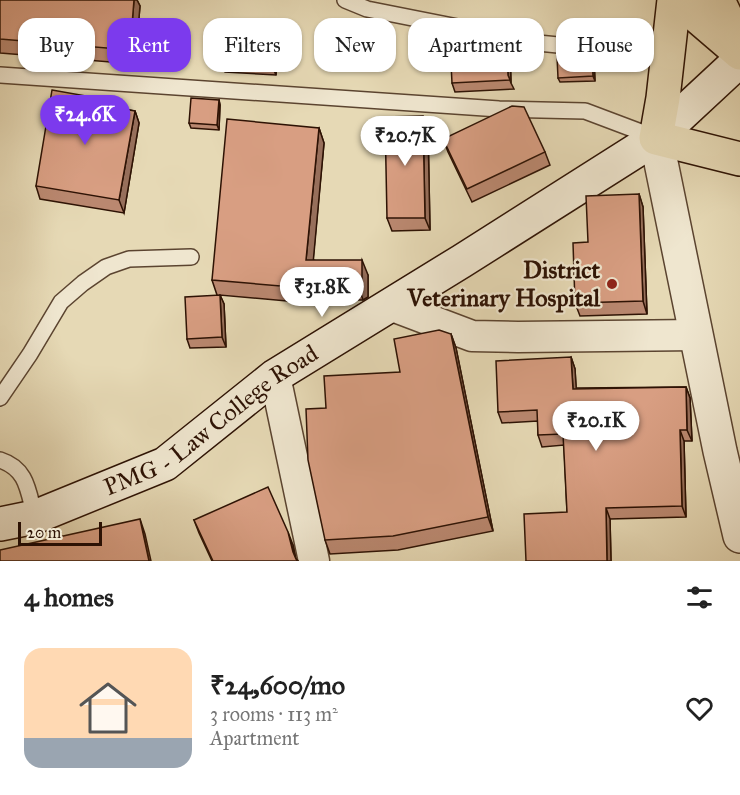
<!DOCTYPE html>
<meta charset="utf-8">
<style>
body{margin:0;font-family:"IM FELL Great Primer",serif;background:#f2f2f2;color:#222;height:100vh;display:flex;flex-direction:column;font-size:22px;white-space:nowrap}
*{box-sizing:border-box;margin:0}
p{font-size:20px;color:#767676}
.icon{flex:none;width:33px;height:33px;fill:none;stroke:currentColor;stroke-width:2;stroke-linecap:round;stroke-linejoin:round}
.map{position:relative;height:561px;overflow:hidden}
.drawer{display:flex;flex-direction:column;background:#fff;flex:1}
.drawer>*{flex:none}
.hud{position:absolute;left:18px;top:18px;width:705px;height:54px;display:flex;gap:12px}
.scale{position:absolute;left:18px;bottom:15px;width:84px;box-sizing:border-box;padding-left:6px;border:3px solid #2d1204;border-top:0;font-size:16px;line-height:21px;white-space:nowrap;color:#2d1204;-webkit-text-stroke:4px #efe6cf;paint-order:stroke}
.price{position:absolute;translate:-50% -51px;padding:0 14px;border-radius:21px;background:#fff;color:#222;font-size:20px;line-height:39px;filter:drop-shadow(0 2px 3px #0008)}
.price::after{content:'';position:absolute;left:50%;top:36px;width:18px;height:14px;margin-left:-9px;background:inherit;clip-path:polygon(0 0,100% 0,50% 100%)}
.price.on{background:#7c3aed;color:#fff}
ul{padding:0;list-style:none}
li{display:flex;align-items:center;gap:18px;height:150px;padding:0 24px}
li+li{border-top:2px solid #e0e0e0}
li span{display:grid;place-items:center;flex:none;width:168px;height:120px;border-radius:18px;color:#555}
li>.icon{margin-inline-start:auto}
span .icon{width:72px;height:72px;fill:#fffc;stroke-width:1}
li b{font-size:26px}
h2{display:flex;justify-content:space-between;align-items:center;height:72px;padding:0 24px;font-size:26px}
.chip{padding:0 21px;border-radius:18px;background:#fff;box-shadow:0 2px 4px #0004;font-size:21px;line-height:54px}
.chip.on{background:#7c3aed;color:#fff}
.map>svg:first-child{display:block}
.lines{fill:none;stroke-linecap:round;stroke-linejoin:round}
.service-casing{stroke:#5b4430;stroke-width:18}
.minor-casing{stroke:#5b4430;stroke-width:33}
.tertiary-casing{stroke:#5b4430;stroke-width:36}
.secondary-casing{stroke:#2d1204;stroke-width:36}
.primary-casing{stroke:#2d1204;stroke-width:36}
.service{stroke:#efe6cf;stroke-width:15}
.minor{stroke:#efe6cf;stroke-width:30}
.tertiary{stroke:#efe6cf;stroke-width:33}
.secondary{stroke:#efe6cf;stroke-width:33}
.primary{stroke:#e6d9b5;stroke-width:33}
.wall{fill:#ba8870;stroke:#2d1204;stroke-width:1.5}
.shaded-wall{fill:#976f5b;stroke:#2d1204;stroke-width:1.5}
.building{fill:#d89e82;stroke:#2d1204;stroke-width:1.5}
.poi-dot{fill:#8f2418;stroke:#efe6cf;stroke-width:2}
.labels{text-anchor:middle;stroke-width:4.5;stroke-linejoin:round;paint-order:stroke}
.poi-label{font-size:24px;font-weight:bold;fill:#2d1204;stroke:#efe6cf;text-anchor:end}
.street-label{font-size:24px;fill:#2d1204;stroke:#efe6cf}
</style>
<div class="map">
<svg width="740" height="561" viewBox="0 0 740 561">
<rect width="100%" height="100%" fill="#e6d9b5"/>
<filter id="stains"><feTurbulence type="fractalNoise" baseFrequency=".00333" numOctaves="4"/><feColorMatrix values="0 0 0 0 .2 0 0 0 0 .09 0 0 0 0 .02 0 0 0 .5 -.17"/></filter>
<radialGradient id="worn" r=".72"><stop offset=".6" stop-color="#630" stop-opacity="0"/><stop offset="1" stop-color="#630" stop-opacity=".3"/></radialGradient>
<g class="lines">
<g class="service-casing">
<g id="service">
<path d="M345,0L367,9L538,43L668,56"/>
<path d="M0,75L499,109L585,111L654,137"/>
<path d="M0,398L30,354L61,302L83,283L106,267L129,259L191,257"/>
<path d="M0,460C28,469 28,492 35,517"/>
</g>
</g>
<g class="minor-casing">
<g id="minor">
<path d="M390,305L472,336L518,337L697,335"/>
<path d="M275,376L314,561"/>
</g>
</g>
<g class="tertiary-casing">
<path id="tertiary" d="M656,138L720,451L740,536"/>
</g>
<g class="secondary-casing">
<g id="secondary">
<path id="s1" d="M0,524L35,517L165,464L275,376L462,261L656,138L740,60"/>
</g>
</g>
<g class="primary-casing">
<g id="primary">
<path d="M674,0L663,98L656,138L740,159"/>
<path d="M683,0L691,11L740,53"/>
<path d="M718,0L740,47"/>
</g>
</g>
<use href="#service" class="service"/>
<use href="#minor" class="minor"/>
<use href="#tertiary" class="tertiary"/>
<use href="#secondary" class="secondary"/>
<use href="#primary" class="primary"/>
</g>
<g class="wall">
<path d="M0,0H137L140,6L135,64L0,53Z"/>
<path d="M275,30L278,39L276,75L225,72L222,63Z"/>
<path d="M510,50L511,83L514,89L455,92L452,83Z"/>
<path d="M594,60L595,81L560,82L558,78Z"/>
<path d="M92,97L95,104L135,111L139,123L124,213L40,199L36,186Z"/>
<path d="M219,100L220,105L219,130L191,128L189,123Z"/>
<path d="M319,128L324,143L313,260L368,275V297L363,300H310L309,303L220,295L224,304L226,347L190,348L187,339L217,295L212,280Z"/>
<path d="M428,128L430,230L392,231L387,218Z"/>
<path d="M443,139L545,152L550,165L472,202L448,152Z"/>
<path d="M639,194L643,207L647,314L580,316L575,303L588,242Z"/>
<path d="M451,334L456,348L493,531L398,550L330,554L325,540L326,408L400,372Z"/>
<path d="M571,357L575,369L576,388L686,387L690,398L692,441H684L686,517L610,519L611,561H526L567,512L564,445L542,447L538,435V421L502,423L498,412Z"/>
<path d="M194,520L293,545L296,559L298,561H212L199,533Z"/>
</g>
<g class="shaded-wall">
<path d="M134,0H137L140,6L135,64L130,50Z"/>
<path d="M275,30L278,39L276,75L272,66Z"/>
<path d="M507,41L510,50L511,83L508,75Z"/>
<path d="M592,55L594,60L595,81L593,76Z"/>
<path d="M219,100L220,105L219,130L217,125Z"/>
<path d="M135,111L139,123L124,213L119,200Z"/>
<path d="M423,116L428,128L430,230L425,218Z"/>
<path d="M319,128L324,143L312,275L306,260Z"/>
<path d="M639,194L643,207L647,314L643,301Z"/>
<path d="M362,260L368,275V297L363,300L358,285Z"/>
<path d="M304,285L310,300L309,303L304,288Z"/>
<path d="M220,295L224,304L226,347L222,337Z"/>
<path d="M451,334L456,348L493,531L488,517Z"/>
<path d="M571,357L575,369L577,400L573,389Z"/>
<path d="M686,387L690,398L692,441L687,430Z"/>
<path d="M680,430L684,441L686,517L682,506Z"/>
<path d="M606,508L610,519L611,561H607Z"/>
<path d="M140,519L145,534L151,561H149Z"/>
<path d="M288,532L293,545L296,561L293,552Z"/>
</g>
<g class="building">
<path d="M0,0H134L130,50L0,39Z"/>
<path d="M224,27L275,30L272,66L222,63Z"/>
<path d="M507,41L508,75L510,80L452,83L450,43Z"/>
<path d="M592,55L593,76L558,78L557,56Z"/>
<path d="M52,90L92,97L91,103L135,111L119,200L36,186Z"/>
<path d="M191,98L219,100L217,125L189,123Z"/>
<path d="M512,106L524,107L545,152L467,189L443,139Z"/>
<path d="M423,116L425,218H387L385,117Z"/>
<path d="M227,119L319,128L306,260H362V282L358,285H304V288L212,280Z"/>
<path d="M639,194L643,301L575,303L573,243L588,242L586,196Z"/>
<path d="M220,295L222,337L187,339L185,297Z"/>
<path d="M439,330L451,334L488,517L393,536L325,540L308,460L306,409L326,408L324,376L400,372L394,339Z"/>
<path d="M571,357L573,389L686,387L687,430H680L682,506L606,508L607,561H526L524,514L567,512L563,434L538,435L537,410L498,412L496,361Z"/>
<path d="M268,487L288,532L293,552L296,559L298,561H213L194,520Z"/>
<path d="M140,519L149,561H0V550Z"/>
</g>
<circle class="poi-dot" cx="612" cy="284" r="6"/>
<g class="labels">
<g class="poi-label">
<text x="600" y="278">District<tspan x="600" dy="28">Veterinary Hospital</tspan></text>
</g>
<g class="street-label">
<text dy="8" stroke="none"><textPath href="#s1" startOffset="238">PMG - Law College Road</textPath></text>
</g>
</g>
<rect width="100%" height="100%" filter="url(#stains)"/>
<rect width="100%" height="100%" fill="url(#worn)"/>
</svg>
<div class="scale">20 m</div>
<b class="price on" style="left:85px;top:146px">₹24.6K</b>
<b class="price" style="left:405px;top:167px">₹20.7K</b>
<b class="price" style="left:322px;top:318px">₹31.8K</b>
<b class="price" style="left:596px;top:452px">₹20.1K</b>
<div class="hud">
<a class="chip">Buy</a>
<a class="chip on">Rent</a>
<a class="chip">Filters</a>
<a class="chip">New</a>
<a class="chip">Apartment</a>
<a class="chip">House</a>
</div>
</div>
<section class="drawer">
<h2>4 homes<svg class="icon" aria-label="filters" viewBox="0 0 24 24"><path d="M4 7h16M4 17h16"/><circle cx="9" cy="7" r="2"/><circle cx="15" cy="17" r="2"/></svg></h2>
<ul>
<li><span style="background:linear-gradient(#ffd9b3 75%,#9aa5b1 0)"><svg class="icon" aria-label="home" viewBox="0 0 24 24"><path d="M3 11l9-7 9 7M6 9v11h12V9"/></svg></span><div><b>₹24,600/mo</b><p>3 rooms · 113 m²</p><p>Apartment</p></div><svg class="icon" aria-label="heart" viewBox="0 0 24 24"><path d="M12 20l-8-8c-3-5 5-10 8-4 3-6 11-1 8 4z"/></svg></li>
</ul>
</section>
